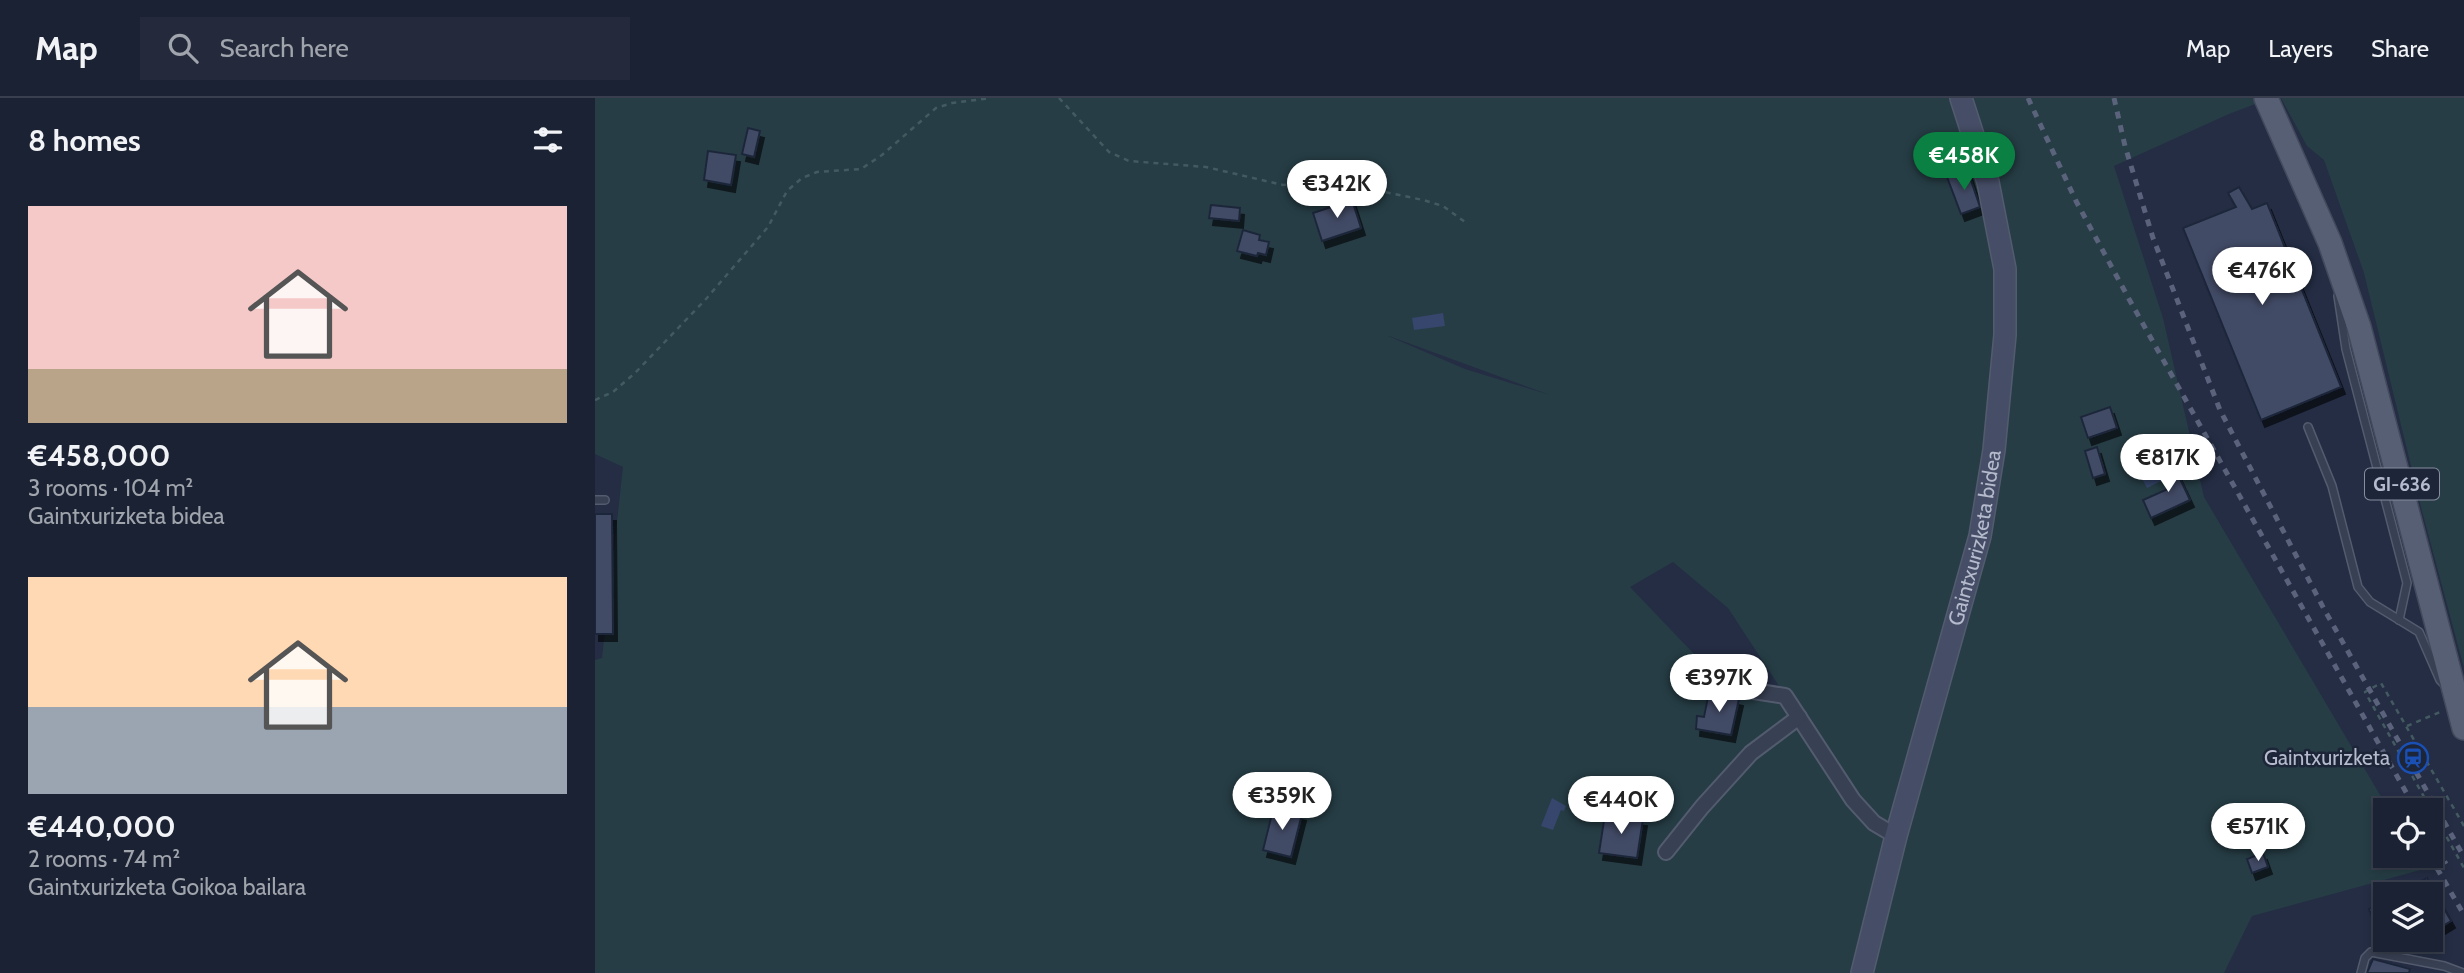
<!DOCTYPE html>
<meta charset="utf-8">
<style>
body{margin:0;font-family:Cabin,sans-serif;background:#242a3b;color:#f1f3f6;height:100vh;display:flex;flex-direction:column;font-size:26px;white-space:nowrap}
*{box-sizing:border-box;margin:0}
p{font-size:23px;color:#a0a4ac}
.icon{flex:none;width:38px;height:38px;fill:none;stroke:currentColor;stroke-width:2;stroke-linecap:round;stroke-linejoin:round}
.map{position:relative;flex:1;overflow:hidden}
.sheet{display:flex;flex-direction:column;background:#1b2233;width:595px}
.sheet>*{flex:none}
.fabs{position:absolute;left:1778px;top:700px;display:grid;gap:14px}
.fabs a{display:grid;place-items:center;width:70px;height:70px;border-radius:0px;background:#1b2233;box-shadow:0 4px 10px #0003,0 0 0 2px #393f4e;font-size:35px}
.price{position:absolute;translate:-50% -60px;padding:0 16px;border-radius:24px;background:#fff;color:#222;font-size:23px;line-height:46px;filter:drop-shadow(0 2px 4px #0008)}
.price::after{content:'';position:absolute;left:50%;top:42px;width:21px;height:16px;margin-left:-10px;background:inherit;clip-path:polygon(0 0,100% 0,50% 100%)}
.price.active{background:#0b8043;color:#fff}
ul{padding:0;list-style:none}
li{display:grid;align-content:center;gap:14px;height:371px;padding:0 28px}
li span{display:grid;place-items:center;height:217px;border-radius:0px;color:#555}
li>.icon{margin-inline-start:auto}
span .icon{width:126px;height:126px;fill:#fffc;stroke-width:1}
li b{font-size:30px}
h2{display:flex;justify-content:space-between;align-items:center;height:84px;padding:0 28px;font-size:30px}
header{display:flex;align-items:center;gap:42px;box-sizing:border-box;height:98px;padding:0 35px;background:#1b2233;border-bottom:2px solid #393f4e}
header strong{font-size:33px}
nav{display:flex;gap:38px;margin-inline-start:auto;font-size:24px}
.search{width:490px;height:63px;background:#242a3b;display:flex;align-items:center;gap:18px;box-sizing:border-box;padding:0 24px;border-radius:0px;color:#a0a4ac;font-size:26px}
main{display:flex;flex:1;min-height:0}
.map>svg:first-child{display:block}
.green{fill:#263d45;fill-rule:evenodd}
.water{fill:#36466c}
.building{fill:#424c66;stroke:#1f273b;stroke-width:2;filter:url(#shadow)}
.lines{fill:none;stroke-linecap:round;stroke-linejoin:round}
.service-casing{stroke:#535b6e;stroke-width:10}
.minor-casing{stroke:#535b6e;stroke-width:18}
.secondary-casing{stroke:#535b6e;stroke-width:24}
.primary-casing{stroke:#42495d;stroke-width:26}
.path{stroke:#445a61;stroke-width:2.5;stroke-dasharray:5 5;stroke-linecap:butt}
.service{stroke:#384053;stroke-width:7}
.minor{stroke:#384053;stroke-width:14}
.secondary{stroke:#464e67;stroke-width:21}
.primary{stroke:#565f73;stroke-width:23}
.rail{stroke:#5a637b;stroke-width:5;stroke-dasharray:7 7;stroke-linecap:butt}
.labels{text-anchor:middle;stroke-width:5;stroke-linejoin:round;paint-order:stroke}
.shield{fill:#1d2539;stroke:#878ea1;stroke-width:2}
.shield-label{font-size:19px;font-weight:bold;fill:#b5bbcd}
.street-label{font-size:21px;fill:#b5bbcd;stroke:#1d2539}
.poi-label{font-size:21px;fill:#b5bbcd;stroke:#1d2539;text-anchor:end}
</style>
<header>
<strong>Map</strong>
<div class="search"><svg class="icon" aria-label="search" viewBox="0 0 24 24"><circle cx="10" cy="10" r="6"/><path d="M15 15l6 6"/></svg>Search here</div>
<nav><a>Map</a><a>Layers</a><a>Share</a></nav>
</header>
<main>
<section class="sheet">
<h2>8 homes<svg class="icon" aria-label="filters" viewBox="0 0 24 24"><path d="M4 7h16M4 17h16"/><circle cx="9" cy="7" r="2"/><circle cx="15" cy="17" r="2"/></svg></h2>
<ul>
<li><span style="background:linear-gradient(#f6c9c9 75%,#b9a48a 0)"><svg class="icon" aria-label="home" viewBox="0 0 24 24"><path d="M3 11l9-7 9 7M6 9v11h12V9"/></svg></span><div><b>€458,000</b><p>3 rooms · 104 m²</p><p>Gaintxurizketa bidea</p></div></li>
<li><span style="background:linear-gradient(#ffd9b3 60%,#9aa5b1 0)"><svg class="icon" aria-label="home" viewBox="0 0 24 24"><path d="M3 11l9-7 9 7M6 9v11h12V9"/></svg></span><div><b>€440,000</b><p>2 rooms · 74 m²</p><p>Gaintxurizketa Goikoa bailara</p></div></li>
</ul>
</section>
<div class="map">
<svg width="1869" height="875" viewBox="0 0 1869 875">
<defs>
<filter id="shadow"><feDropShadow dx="4" dy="7" stdDeviation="0" flood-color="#0009"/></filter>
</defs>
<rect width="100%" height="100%" fill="#242d44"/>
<g class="green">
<path d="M0,0H1363L1366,5L1379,0H1676L1634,16L1519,68L1568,220L1609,399L1794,712H1790V758H1821L1829,771L1657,818L1629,875H0V562L7,560L28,369L0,356ZM793,238H794L955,297L870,271ZM1078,464L1133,510L1186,591L1122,580L1035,489Z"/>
<path d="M1686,0H1869V570L1827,413L1769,175L1729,62L1712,48Z"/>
</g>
<g class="water">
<path d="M848,215L850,228L819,232L817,220Z"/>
<path d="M1557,361L1568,382L1552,390L1541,369Z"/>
<path d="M957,700L971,708L969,713L966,712L958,732L946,728Z"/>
</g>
<g class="building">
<path d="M153,30L165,33L159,59L147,56Z"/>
<path d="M113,53L141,57L136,87L109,82Z"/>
<path d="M1372,71L1385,109L1366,116L1352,79Z"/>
<path d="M1644,89L1657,111L1672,105L1746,289L1666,322L1588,130L1641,109L1633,95Z"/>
<path d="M757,102L766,130L727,143L718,115Z"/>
<path d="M616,107L645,110L644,123L614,120Z"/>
<path d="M648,132L665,137L664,142L674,144L671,157L663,155L662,158L642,153Z"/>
<path d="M1515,309L1522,330L1493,340L1486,319Z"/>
<path d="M1502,349L1510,376L1498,380L1490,353Z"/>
<path d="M1579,368L1595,402L1556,420L1548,402L1573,391L1565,374Z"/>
<path d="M0,416H17L18,536H0Z"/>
<path d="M1114,594L1144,601L1136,637L1101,631L1102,618L1109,619Z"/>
<path d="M679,708L707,716L696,759L668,752Z"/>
<path d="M1010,716L1048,721L1042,760L1004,755Z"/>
<path d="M1668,755L1673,769L1657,775L1652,761Z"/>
<path d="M1832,780L1856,823L1836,835V796H1803Z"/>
<path d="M1786,806L1790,825L1781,829L1774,811Z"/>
<path d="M1778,861L1815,871L1814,875H1772Z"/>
</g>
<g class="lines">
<g class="service-casing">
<g id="service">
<path d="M1743,198L1751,251L1812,485L1804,522"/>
<path d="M1713,329L1737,388L1763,489L1775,504L1824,534L1845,582L1852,589"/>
<path d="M0,402H10"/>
<path d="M1766,875L1770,860L1776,854L1849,868L1868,875"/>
</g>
</g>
<g class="minor-casing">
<g id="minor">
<path d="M1126,588L1190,598L1258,702L1279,725L1301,738"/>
<path d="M1071,754L1107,709L1156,655L1204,619"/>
</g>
</g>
<g class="secondary-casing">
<g id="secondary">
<path id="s1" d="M1267,875L1301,738L1385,438L1399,352L1410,237V171L1393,84L1366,0"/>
</g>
</g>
<g class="primary-casing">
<path id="primary" d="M1671,0L1735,145L1764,229L1869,630"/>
</g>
<g class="path">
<path d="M464,0L514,54L534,63L611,69L688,87L705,86L730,75L780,92L828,102L848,108L870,124"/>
<path d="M0,302L18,294L40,275L111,201L173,129L192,93L207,80L222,74L266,71L287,57L341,10L357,5L396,0"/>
<path d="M1812,628L1845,614"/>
<path d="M1869,728L1786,585L1770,594L1869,770"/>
</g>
<use href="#service" class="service"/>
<use href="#minor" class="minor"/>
<use href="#secondary" class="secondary"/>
<use href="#primary" class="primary"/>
<g class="rail">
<path d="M1433,0L1481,103L1534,201L1821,712"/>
<path d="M1519,0L1530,48L1558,140L1625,312L1729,511L1869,759"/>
<path d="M1836,739L1851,766"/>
<path d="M1835,758L1869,817"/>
</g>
</g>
<defs>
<g id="station-ring" transform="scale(1.575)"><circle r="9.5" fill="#1d2539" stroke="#1a4fb4" stroke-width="1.5"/><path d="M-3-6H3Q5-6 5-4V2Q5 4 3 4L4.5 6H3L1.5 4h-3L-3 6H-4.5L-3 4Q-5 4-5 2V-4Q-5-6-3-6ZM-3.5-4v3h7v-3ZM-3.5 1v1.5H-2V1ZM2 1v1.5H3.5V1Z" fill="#1a4fb4"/></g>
</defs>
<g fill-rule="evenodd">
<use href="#station-ring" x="1818" y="660"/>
</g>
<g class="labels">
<rect class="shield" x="1770" y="370.5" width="74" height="31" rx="5"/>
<g class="shield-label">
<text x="1807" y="393">GI-636</text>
</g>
<g class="street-label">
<text dy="7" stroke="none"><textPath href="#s1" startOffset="450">Gaintxurizketa bidea</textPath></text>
</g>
<g class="poi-label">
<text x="1795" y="667">Gaintxurizketa</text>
</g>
</g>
</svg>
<div class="fabs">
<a><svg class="icon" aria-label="locate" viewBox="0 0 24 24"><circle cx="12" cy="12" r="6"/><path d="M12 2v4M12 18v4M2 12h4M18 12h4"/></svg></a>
<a><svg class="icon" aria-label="layers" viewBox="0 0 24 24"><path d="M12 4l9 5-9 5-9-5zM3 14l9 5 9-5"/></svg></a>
</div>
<b class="price active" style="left:1369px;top:94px">€458K</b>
<b class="price" style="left:742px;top:122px">€342K</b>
<b class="price" style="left:1667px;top:209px">€476K</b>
<b class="price" style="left:1573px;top:396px">€817K</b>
<b class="price" style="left:1124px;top:616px">€397K</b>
<b class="price" style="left:687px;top:734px">€359K</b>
<b class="price" style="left:1026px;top:738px">€440K</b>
<b class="price" style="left:1663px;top:765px">€571K</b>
</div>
</main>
